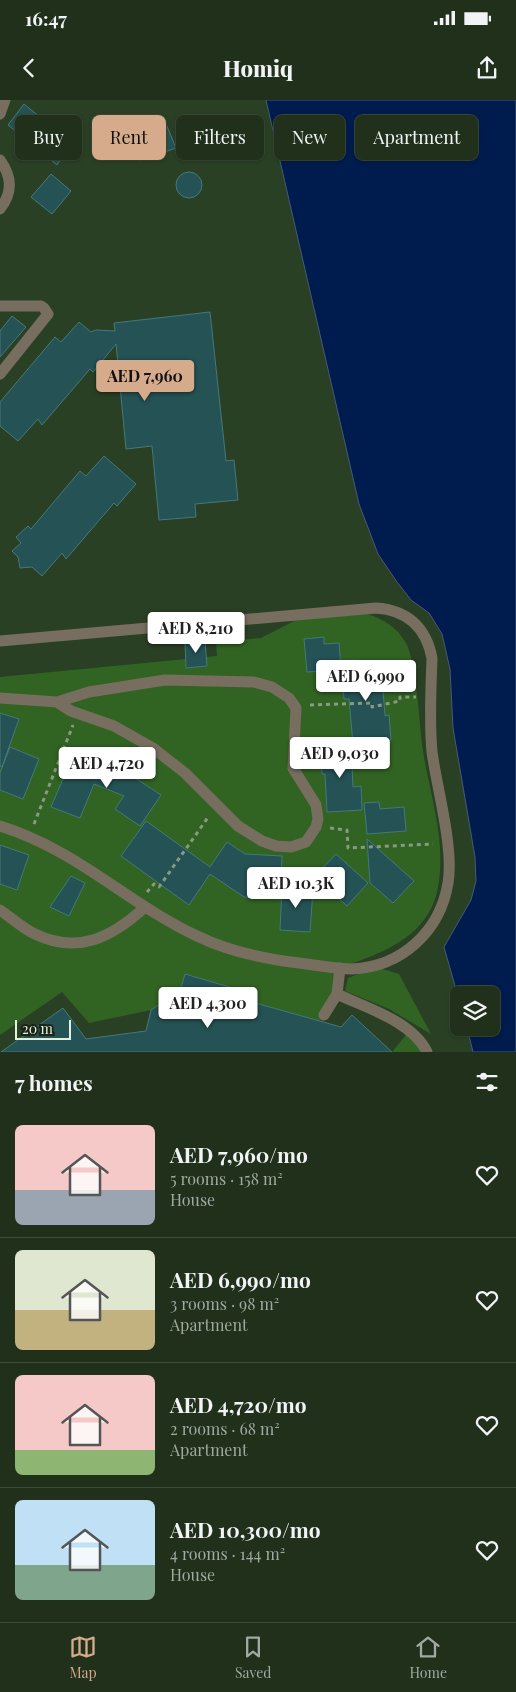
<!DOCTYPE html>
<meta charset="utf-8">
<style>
body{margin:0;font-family:"Playfair Display",serif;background:#283824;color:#f1f3f6;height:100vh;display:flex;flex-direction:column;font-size:19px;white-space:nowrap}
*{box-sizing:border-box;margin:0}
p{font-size:16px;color:#a2a9a3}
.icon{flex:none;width:28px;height:28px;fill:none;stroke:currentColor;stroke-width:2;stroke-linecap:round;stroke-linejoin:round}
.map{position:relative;height:952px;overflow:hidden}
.panel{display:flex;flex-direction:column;background:#20301b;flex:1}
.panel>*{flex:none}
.hud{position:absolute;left:15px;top:15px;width:486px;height:45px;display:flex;gap:10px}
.tools{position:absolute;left:450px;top:886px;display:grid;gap:10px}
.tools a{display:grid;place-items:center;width:50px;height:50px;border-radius:8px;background:#20301b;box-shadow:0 1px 4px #0004,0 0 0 1px #3d4b3a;font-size:25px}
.scale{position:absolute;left:15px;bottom:12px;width:56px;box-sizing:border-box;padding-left:5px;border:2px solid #e2f0de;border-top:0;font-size:14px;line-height:18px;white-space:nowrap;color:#e2f0de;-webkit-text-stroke:4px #1a2417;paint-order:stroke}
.price{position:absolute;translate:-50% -42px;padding:0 11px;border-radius:5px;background:#fff;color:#222;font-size:16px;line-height:32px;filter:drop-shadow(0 1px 2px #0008)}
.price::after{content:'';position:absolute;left:50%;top:30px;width:15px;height:11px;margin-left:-8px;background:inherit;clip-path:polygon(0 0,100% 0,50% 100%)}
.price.active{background:#d6ab8b;color:#111}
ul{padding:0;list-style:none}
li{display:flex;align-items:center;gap:15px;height:125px;padding:0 15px}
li+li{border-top:1px solid #3d4b3a}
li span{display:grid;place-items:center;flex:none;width:140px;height:100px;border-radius:8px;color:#555}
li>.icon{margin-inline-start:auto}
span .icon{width:60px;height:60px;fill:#fffc;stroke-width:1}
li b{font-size:21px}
h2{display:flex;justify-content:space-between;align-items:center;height:60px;padding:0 15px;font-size:21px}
.pill{padding:0 18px;border-radius:8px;background:#20301b;box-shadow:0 1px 4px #0004,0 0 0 1px #3d4b3a;font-size:18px;line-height:45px}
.pill.active{background:#d6ab8b;color:#111}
.status{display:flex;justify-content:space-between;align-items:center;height:35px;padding:0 25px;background:#20301b;direction:ltr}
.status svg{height:14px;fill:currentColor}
header{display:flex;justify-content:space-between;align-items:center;height:65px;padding:0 15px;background:#20301b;font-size:22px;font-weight:800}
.dock{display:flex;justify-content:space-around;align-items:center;height:70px;border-top:1px solid #3d4b3a;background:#20301b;font-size:14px;color:#a2a9a3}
.dock a{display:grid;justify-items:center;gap:2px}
.dock .active{color:#d6ab8b}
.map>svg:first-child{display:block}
.green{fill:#316323}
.water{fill:#001b4d;stroke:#445b78}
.building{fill:#255254;stroke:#45797b}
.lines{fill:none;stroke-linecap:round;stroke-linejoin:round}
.path{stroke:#889a83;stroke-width:3;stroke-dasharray:4 4;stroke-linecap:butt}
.lane{stroke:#786e60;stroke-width:11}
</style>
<div class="status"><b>16:47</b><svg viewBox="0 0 49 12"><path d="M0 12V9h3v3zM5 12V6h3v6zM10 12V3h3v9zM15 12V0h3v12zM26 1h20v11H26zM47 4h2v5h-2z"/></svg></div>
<header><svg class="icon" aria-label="back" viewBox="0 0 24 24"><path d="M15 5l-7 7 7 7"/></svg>Homiq<svg class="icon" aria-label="share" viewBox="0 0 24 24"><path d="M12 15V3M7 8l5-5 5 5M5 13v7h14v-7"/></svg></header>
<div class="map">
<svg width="516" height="952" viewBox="0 0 516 952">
<rect width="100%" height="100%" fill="#2a4024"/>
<g class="green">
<path d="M368,514C384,520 397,527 406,543C417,565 419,623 423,651C428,683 438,715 440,748C441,769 440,795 428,814C409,845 372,856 340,868L337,894L320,921L241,899L243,891L186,874L180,891L151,910L89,923L62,892L0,935V577L186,559L187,568L206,566V557L217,556L216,542L261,538L298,519Z"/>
<path d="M376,867L399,874L431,934L389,909L345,891L348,878Z"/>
<path d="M406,935L417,945L421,952H392Z"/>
</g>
<path class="water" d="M266,0H516V952H473L467,928H491V895H459V900L444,847L471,800L476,781L475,757L453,628L450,569L442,534L429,513L411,500L397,482L378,454L359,404Z"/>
<g class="building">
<path d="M24,4L72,43L57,65L8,25Z"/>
<path d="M164,19L176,48L139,61L128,32Z"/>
<circle cx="189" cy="85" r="13"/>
<path d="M51,74L71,91L52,114L31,97Z"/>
<path d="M210,212L226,361L234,360L238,400L195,404L196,417L159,420L152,346L126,349L116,244L93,272L90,269L42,325L38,319L18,341L0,326V302L55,237L61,242L79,222L91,232L96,230L115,231L114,223Z"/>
<path d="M12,216L26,227L0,257V231Z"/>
<path d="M104,356L136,384L117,406L114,403L66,459L62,453L42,476L32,467L20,468L18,457L12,451L21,443L16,437L28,426L31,429L80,371L86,376Z"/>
<path d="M324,537V544L339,543L341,570L307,572L304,539Z"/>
<path d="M205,540L207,566L186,568L185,542Z"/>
<path d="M356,560L357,566L381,564L385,616L389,615L391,640L353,644L349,599H344L341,561Z"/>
<path d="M0,613L19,619L2,667L0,666Z"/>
<path d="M351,644L353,687L361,686L362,710L327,712L325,674H322L320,646Z"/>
<path d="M10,647L39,659L23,699L0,690V673Z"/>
<path d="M104,649L131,660L126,672L161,695L140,726L115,709L124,696L94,684L80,718L51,707L68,667L92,677Z"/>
<path d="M379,702L380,709L404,707L406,731L367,734L364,703Z"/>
<path d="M146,721L210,767L227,742L245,754L282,756L280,799L244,797L210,774L189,805L121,756Z"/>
<path d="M367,739L414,781L393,803L370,783Z"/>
<path d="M0,745L29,755L17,790L0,784Z"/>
<path d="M336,754L368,783L347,806L315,776Z"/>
<path d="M71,776L85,783L69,816L50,807Z"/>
<path d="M282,787L313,789L310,832L280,830Z"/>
<path d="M185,874L243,891L241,899L341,927L352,915L392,952H1L63,908L86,939L146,931L151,910L180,891Z"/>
</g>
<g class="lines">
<g class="path">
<path d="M310,605L372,603V607L400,601V597H416"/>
<path d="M34,724L73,625"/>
<path d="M330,728L347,730L348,748L433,744"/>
<path d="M147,792L154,784L159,787L209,716"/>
</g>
<g class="lane">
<path d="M0,14L5,0"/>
<path d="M0,60C12,77 13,92 0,109"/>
<path d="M0,206H41L44,208L48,214L0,274"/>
<path d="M0,541L376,508C407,510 426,527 432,558C431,589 429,621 432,652C437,689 454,748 448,783C440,832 401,867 352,869C335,869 317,865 299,863C264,859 230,852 197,836C127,803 77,750 0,726"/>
<path d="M0,598L57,602L89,592L165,580L254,582L272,587L289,598L296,608L293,668L316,705L318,719L316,727L306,742L291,747L276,746L262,741L238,726L185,673L153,648L114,626L71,611L57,602"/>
<path d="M0,810C12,818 22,828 35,834C78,855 112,837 144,808"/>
<path d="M337,894C366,908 412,921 427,952"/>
<path d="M324,915L337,894L340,868"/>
</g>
</g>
</svg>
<div class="tools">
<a><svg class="icon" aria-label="layers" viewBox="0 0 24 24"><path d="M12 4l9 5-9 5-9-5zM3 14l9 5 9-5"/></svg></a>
</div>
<div class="scale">20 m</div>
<b class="price active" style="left:145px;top:302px">AED 7,960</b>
<b class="price" style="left:196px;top:554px">AED 8,210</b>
<b class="price" style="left:366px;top:602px">AED 6,990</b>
<b class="price" style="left:340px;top:679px">AED 9,030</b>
<b class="price" style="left:107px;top:689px">AED 4,720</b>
<b class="price" style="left:296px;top:809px">AED 10.3K</b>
<b class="price" style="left:208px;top:929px">AED 4,300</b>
<div class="hud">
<a class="pill">Buy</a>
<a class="pill active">Rent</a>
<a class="pill">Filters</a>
<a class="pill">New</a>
<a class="pill">Apartment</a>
</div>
</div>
<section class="panel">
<h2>7 homes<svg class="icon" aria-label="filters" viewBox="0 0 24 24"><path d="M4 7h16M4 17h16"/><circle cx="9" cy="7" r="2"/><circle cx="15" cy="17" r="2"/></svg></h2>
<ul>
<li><span style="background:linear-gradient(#f6c9c9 65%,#9aa5b1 0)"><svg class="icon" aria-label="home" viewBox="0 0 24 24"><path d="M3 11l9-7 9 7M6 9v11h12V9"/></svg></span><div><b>AED 7,960/mo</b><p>5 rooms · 158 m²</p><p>House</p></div><svg class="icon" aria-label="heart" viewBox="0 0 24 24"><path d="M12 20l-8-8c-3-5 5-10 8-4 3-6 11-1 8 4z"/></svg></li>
<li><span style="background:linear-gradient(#dfe7d0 60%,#c2b280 0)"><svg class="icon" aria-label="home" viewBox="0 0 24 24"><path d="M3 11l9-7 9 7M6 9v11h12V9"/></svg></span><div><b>AED 6,990/mo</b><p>3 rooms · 98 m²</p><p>Apartment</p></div><svg class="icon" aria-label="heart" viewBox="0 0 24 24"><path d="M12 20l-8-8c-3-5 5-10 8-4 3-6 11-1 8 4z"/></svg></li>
<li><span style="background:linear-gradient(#f6c9c9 75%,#8fb573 0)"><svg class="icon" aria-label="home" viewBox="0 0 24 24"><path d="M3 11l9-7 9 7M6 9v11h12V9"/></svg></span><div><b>AED 4,720/mo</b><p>2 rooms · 68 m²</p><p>Apartment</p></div><svg class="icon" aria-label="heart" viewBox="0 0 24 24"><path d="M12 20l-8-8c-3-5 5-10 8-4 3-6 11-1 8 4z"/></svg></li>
<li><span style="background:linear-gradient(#bfe0f5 65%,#7fa58c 0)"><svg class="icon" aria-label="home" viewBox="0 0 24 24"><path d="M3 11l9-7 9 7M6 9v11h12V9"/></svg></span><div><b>AED 10,300/mo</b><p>4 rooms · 144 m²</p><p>House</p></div><svg class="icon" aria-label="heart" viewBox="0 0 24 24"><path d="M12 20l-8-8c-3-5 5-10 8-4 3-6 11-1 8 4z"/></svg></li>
</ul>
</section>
<nav class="dock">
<a class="active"><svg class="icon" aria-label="map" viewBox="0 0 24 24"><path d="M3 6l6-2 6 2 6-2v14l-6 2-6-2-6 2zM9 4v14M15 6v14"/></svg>Map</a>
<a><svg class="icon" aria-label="saved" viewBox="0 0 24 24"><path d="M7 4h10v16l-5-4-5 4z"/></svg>Saved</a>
<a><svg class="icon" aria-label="home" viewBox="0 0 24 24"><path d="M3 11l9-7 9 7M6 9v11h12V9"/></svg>Home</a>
</nav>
